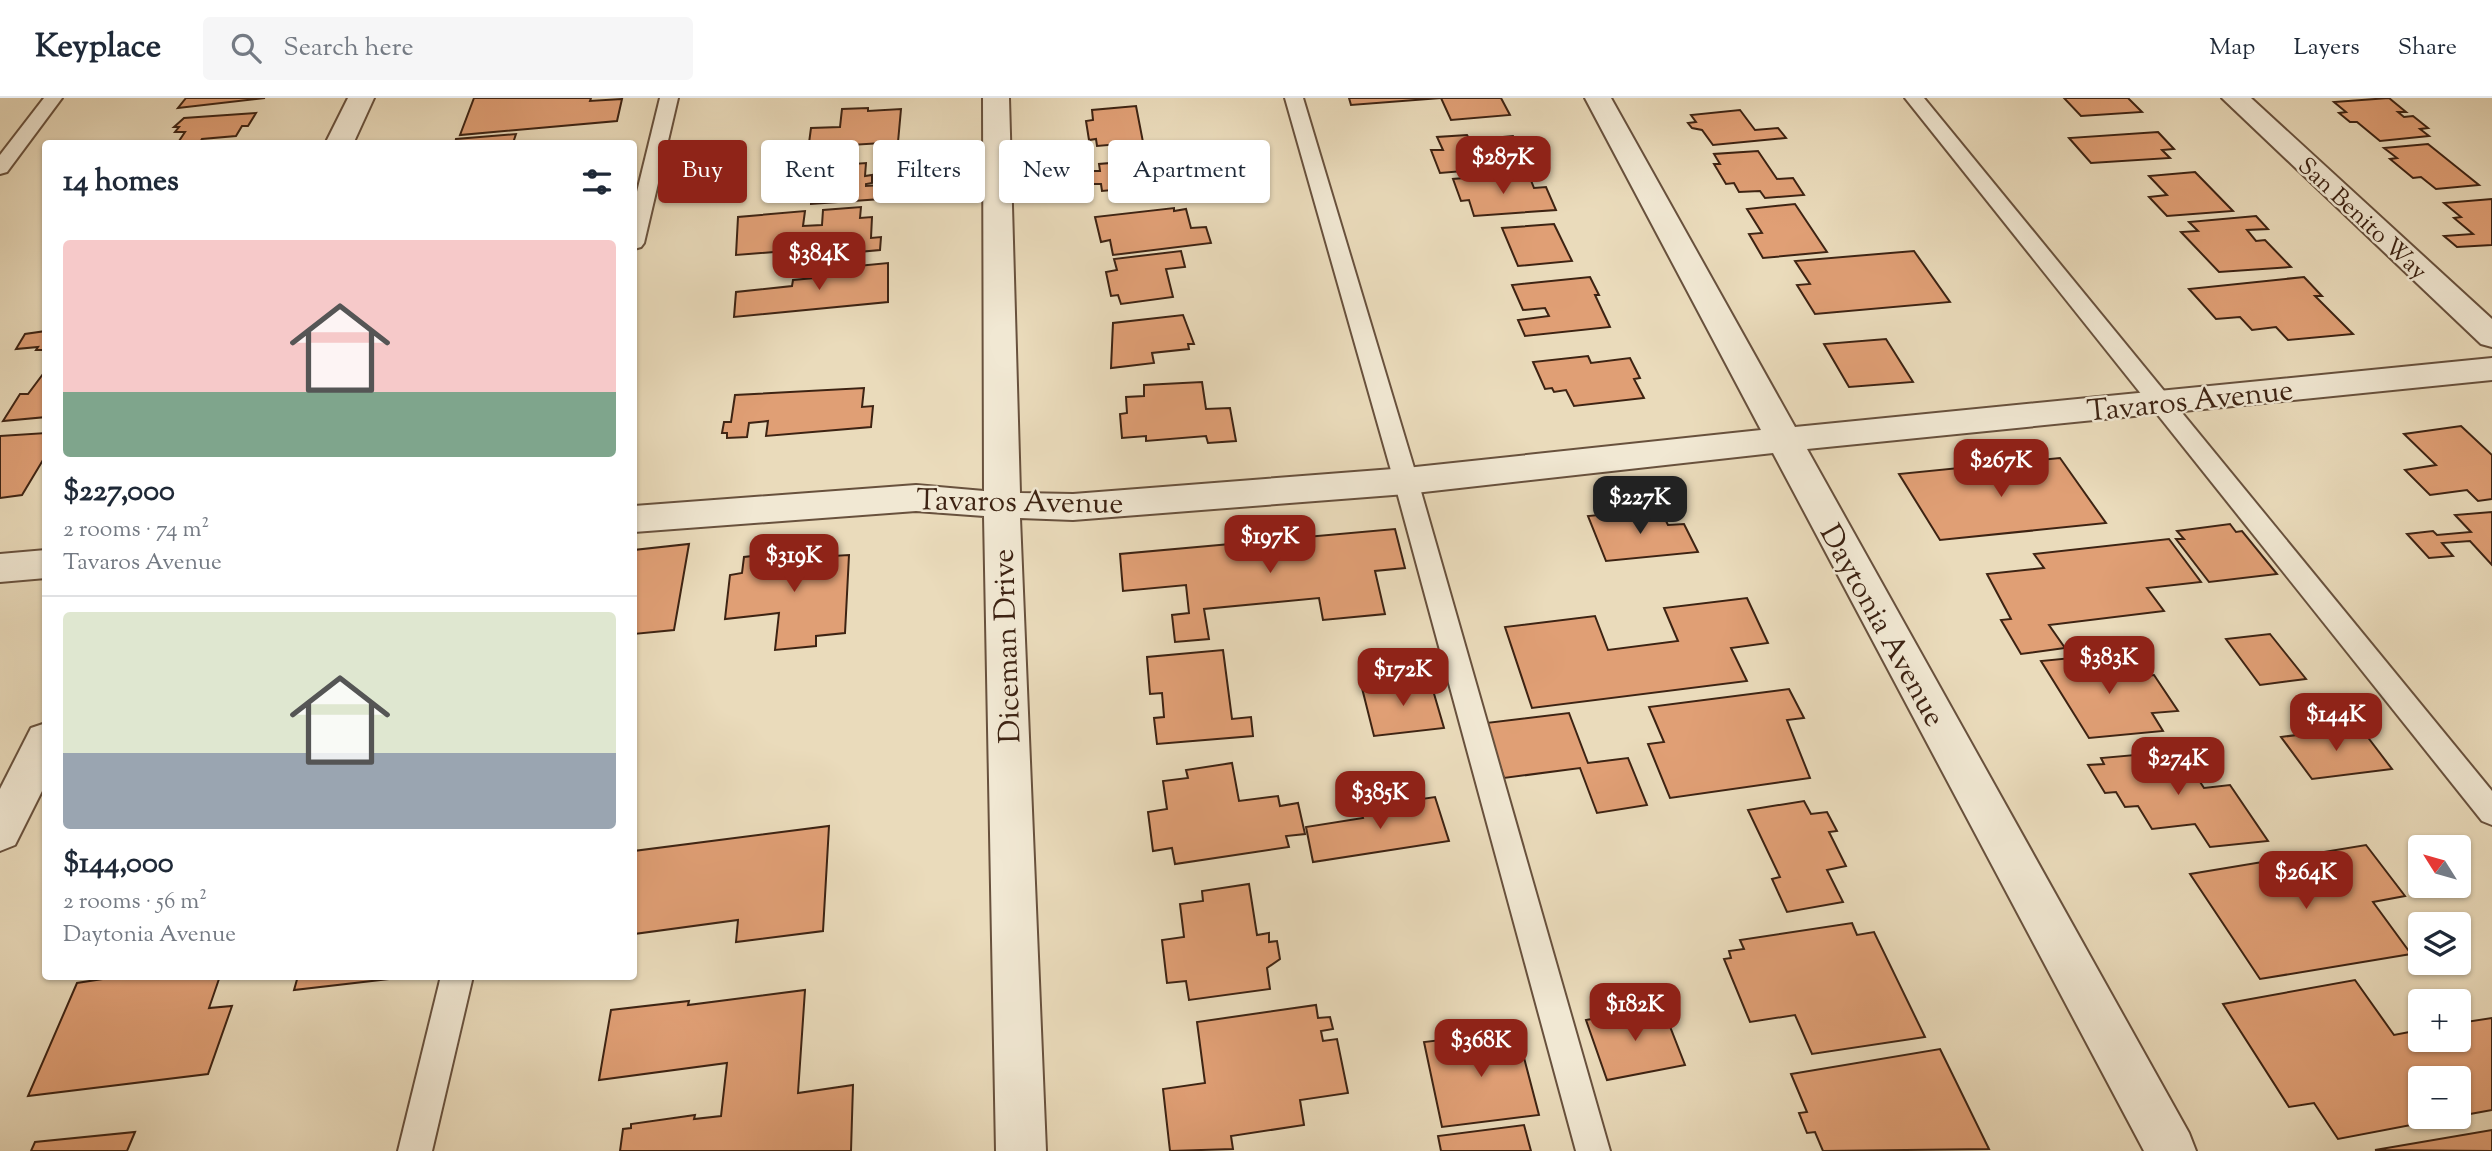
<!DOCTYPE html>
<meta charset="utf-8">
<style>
body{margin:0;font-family:"Sorts Mill Goudy",serif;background:#f6f6f7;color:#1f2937;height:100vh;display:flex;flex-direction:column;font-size:26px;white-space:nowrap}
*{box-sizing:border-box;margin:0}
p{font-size:23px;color:#747a83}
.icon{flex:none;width:38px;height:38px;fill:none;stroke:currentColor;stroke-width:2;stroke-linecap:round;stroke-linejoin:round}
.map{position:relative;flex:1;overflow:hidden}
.drawer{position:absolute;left:42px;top:42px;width:595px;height:840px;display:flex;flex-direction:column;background:#fff;border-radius:7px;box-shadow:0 2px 5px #0004}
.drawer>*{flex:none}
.banner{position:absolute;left:658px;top:42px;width:665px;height:63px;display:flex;gap:14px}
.needle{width:46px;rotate:307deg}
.fabs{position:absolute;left:2408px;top:737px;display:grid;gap:14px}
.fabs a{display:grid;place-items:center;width:63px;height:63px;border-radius:7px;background:#fff;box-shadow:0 2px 5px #0004;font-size:35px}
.price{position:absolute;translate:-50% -60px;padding:0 16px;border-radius:14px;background:#8f2418;color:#fff;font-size:23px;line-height:46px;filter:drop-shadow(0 2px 4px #0008)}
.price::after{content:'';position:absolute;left:50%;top:42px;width:21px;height:16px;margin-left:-10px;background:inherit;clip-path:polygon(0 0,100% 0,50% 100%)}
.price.current{background:#222;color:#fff}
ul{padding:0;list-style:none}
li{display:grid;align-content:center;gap:14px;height:371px;padding:0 21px}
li+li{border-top:2px solid #e0e1e3}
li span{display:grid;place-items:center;height:217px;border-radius:7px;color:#555}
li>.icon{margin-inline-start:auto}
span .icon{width:126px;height:126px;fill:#fffc;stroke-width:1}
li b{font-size:30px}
h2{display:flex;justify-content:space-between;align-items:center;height:84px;padding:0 21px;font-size:30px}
.pill{padding:0 24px;border-radius:7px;background:#fff;box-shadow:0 2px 5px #0004;font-size:24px;line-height:63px}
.pill.current{background:#8f2418;color:#fff}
header{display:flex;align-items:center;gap:42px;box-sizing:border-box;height:98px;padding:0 35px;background:#fff;border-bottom:2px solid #e0e1e3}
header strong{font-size:33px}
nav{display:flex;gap:38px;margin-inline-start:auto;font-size:24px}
.search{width:490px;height:63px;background:#f6f6f7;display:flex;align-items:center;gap:18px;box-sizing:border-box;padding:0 24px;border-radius:7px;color:#747a83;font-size:26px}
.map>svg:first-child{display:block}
.building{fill:#e09f75;stroke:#3d2313;stroke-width:2}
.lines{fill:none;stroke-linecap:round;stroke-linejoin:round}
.service-casing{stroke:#68513d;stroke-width:4}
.minor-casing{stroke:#68513d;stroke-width:4}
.service{fill:#f1e8d3;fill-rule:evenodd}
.minor{fill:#f1e8d3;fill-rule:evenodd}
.labels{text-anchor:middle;stroke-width:5;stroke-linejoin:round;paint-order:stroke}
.far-street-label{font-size:24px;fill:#3d2313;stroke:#f1e8d3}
.street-label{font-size:30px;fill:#3d2313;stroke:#f1e8d3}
</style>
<header>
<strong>Keyplace</strong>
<div class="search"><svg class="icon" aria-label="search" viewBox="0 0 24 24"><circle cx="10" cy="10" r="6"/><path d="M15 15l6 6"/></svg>Search here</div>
<nav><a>Map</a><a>Layers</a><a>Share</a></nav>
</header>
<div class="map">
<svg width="2492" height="1053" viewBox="0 0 2492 1053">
<rect width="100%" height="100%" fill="#eadbbb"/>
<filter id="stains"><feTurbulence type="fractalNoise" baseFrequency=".00286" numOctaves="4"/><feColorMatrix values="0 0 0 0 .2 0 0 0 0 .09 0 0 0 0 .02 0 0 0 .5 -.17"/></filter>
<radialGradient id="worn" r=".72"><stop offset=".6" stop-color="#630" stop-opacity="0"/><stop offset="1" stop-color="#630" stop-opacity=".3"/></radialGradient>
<g class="building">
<path d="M186,0H265L178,10Z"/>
<path d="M474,0H591L590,3L622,1L617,23L460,37Z"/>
<path d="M1349,0H1441L1351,7Z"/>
<path d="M1441,0H1501L1510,17L1451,22Z"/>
<path d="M2064,0H2128L2142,14L2081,18Z"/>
<path d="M2389,0L2406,14H2398L2404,19L2413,18L2428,30L2420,31L2429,38L2380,43L2357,24H2350L2339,15L2346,14L2334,4Z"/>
<path d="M1136,8L1143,44L1097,48L1096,41L1089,42L1086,23L1093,22L1092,12Z"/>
<path d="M868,10V13L901,11L898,44L835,48L836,43L809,45L811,30L840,29L842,11Z"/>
<path d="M1740,12L1755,32L1778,30L1786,40L1713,47L1702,32L1692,30L1688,25L1696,24L1691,17Z"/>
<path d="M256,15L248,28H242L236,38L202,41L199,46H177L185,34H175L179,29H174L184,20Z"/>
<path d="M2158,34L2174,51L2162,52L2170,60L2091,65L2069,40Z"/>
<path d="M516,36L513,45L455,46L456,41Z"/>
<path d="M1467,37L1470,42L1513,38L1519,50L1526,49L1535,67L1440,75L1431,52H1443L1437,39Z"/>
<path d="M2428,46L2479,87L2436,91L2421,79L2413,80L2390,61L2397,60L2384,50Z"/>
<path d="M1758,53L1777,81L1793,80L1804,97L1765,100L1760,93L1739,94L1734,85L1726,86L1714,66H1720L1714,56Z"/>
<path d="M1170,60L1176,86L1102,93L1101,86H1091L1089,73H1100L1099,66Z"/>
<path d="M866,65L865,78L872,77V85L866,86V88L882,87L881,101L811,106L813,69Z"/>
<path d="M2195,74L2233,113L2167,118L2149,99L2167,97L2149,78Z"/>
<path d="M1488,78L1489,82L1530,80L1534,90L1546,89L1556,112L1474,118L1469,102L1461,103L1453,81Z"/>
<path d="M2492,101V147L2457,149L2444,138L2473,136L2454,120L2461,119L2444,105Z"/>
<path d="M1795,106L1827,154L1763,160L1749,136L1762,135L1747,111Z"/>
<path d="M861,109L860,120L872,119L871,140L881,139L880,152L814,158L820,136L800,139L799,152L736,157L738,119L805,113L803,128L822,127L823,112Z"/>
<path d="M1174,110V113L1186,111L1191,130L1206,129L1211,145L1113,157L1110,142L1101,144L1095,119Z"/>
<path d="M2256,118L2268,131L2247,132L2256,143L2265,142L2291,169L2219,174L2181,134L2198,133L2189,124Z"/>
<path d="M1554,126L1572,163L1518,168L1502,130Z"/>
<path d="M1181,153L1185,169L1166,171L1173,199L1121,206L1118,197L1111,198L1106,174L1117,172L1114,161Z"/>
<path d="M1914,153L1950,204L1815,216L1797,187L1810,186L1795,163Z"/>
<path d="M888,165V204L734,219L736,194L792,188L793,182L836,178L837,170Z"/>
<path d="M1590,179L1599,197H1595L1610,229L1525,238L1518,222L1549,218L1545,210L1523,212L1512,187Z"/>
<path d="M2304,179L2322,198H2315L2353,236L2288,242L2276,229L2252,232L2240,219L2216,221L2189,191Z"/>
<path d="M1183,217L1194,246H1188L1189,251L1152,255L1154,265L1111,270L1113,225Z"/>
<path d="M46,233V252H36L38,249L16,251L25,236Z"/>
<path d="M1886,241L1913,284L1849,289L1824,246Z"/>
<path d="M1588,258L1591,265L1630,260L1640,280L1634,281L1644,300L1574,308L1566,292L1554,294L1552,290L1545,291L1533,264Z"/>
<path d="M46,272V319L3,323L20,296H28Z"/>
<path d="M1202,284L1206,311L1230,310L1236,343L1208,345L1206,338L1146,343V338L1122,340L1120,316L1127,315L1126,299L1144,298V287Z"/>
<path d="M864,290L862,309L873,308L871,329L766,338L768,323L749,325L747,339L727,340V335H722L724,324H731L735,297Z"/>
<path d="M2461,328L2492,357V401L2478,403L2467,392L2430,397L2405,372L2436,367L2404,336Z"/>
<path d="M46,335V357L22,397L0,400V338Z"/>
<path d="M2060,360L2106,425L1940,442L1899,376Z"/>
<path d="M1660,411L1668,427L1684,426L1698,454L1606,463L1588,418Z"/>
<path d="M2492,414V467L2470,443L2442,445L2453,458L2429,460L2407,436L2433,433L2437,437L2471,434L2455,417Z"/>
<path d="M2230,426L2236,434L2242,433L2277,476L2209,484L2176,441H2184L2177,433Z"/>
<path d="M1395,431L1405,470L1375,473L1385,516L1323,522L1319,500L1204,511L1209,541L1175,544L1172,517L1189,515L1186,487L1123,493L1120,456Z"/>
<path d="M2169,441L2201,484L2147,490L2164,513L2049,527L2065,550L2021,556L2001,522L2011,521L1987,476L2044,470L2034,456Z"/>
<path d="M689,446L674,532L634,536V452Z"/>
<path d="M834,449L833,458L849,457L845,535L816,538V548L775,552L779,515L725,521L730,477L742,475L744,459Z"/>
<path d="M1747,500L1768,545L1731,550L1747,583L1532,610L1505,529L1595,518L1608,552L1678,543L1664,510Z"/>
<path d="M2270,536L2306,581L2260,587L2226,541Z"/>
<path d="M1223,552L1232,621L1251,619L1253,638L1157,646L1154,620L1164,619L1162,595L1150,596L1147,559Z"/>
<path d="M2112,556L2128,580L2154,577L2178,613L2152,615L2163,633L2089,640L2041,563Z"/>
<path d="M1430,582L1444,630L1374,638L1362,590Z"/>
<path d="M1789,591L1804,620L1787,622L1810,680L1670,700L1648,646L1664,644L1649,609Z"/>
<path d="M1569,615L1588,665L1628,660L1647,707L1597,715L1580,670L1504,680L1486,625Z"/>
<path d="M2360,629L2392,671L2312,681L2281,639Z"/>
<path d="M2180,653L2204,690L2230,687L2268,743L2210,749L2195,726L2152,731L2138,708L2125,709L2116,694L2105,695L2088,667L2104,666L2101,660Z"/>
<path d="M1232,665L1239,703L1278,698L1280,708L1298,705L1305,736L1286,738L1289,749L1175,766L1172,750L1153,753L1148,714L1167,711L1163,683L1188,680L1186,672Z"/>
<path d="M1435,699L1449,743L1313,764L1306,729L1363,720L1360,710Z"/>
<path d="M1804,703L1811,716L1827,714L1837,733L1829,734L1846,768L1827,772L1843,804L1787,814L1772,781L1780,779L1748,712Z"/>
<path d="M829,728L823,833L736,844L738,822L634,836V753Z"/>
<path d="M2366,747L2405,798L2373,804L2411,856L2260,881L2190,776Z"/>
<path d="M1249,786L1257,837L1269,835V844L1277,843L1280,861L1267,870L1270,891L1189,902L1186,883L1167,885L1162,842L1184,839L1180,806L1203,803L1202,793Z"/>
<path d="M1852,825L1857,837L1874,834L1925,939L1812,956L1795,917L1750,924L1724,861L1731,860L1729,853L1744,851L1740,842Z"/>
<path d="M122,878H220L209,910L232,908L208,976L28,998L77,885Z"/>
<path d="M298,878H415L294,892Z"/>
<path d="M2355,882L2394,937L2420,932V942H2459V925L2492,920V1012L2459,1018V980H2420V1018H2458L2338,1041L2314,1005L2289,1009L2223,906Z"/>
<path d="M805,892L798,995L853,987L851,1053H620L623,1031L631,1030V1026L695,1017L694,1021L721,1018L727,965L599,982L611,912L689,903L688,907Z"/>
<path d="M1316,907L1318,920L1330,919L1333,931L1321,933L1323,943L1337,941L1348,995L1300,1002L1304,1027L1231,1038L1233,1051L1170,1053L1163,991L1205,985L1197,924Z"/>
<path d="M1662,908L1685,967L1607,982L1586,922Z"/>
<path d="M1517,933L1539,1017L1442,1029L1424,944Z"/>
<path d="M1940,951L1989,1051L1823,1053L1815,1034L1807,1035L1799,1015L1807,1014L1791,976Z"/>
<path d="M1524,1027L1531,1053H1441L1438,1038Z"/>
<path d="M2492,1032V1053L2375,1052Z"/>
<path d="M135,1034L127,1053H31L35,1044Z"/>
</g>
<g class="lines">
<g class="service-casing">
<g id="service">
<path d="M44,0H62L7,74L0,76V57Z"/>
<path d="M660,0H678L644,145L641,149L634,151V106Z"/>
<path d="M1285,0H1303L1418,383L1610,1053H1576L1394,383Z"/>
<path d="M1905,0H1924L2492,693V727L2482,723Z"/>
<path d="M441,878H473L432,1053H398Z"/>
</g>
</g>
<g class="minor-casing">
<g id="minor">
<path d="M348,0H374L353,46H325Z"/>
<path d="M983,0H1009L1020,395L1073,396L1406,370L1761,332L1585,0H1611L1795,329L2492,260V282L1807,351L2189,1035L2196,1053H2144L1773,355L1406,396L1073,422L1020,420L1046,1053H996L984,418L916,413L634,434V408L916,387L984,393Z"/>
<path d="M2222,0H2251L2492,221V249L2481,246Z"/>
<path d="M46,452V480L0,484V456Z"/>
<path d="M46,625V685L15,747L0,753V691L31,630Z"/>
</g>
</g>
<use href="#service" class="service"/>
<use href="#minor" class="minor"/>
</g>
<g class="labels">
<g class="far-street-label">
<text transform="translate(2363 120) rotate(43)" y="8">San Benito Way</text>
</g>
<g class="street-label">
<text transform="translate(2190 302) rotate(-6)" y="10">Tavaros Avenue</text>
<text transform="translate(1020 403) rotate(1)" y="10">Tavaros Avenue</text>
<text transform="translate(1883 527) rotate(61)" y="10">Daytonia Avenue</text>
<text transform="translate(1006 548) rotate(-92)" y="10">Diceman Drive</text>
</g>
</g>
<rect width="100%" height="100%" filter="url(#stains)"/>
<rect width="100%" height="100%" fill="url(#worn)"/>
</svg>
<div class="fabs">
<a><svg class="needle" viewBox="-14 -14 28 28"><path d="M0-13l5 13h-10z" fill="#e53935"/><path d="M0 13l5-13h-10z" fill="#747a83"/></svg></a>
<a><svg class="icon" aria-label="layers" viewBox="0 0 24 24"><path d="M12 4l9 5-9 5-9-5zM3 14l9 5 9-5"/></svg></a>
<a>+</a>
<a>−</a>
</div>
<b class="price" style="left:1503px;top:98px">$287K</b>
<b class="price" style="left:819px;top:194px">$384K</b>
<b class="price" style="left:2001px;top:401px">$267K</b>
<b class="price current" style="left:1640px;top:438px">$227K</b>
<b class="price" style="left:1270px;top:477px">$197K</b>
<b class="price" style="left:794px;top:496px">$319K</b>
<b class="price" style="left:2109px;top:598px">$383K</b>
<b class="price" style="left:1403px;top:610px">$172K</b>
<b class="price" style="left:2336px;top:655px">$144K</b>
<b class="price" style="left:2178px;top:699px">$274K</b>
<b class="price" style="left:1380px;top:733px">$385K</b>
<b class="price" style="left:2306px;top:813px">$264K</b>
<b class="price" style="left:1635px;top:945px">$182K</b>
<b class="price" style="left:1481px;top:981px">$368K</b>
<div class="banner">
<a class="pill current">Buy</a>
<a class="pill">Rent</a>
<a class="pill">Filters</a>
<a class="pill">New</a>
<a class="pill">Apartment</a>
</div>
<section class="drawer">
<h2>14 homes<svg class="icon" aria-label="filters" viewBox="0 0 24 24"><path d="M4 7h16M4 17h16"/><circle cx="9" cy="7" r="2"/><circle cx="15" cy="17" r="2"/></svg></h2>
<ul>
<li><span style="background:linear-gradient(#f6c9c9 70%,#7fa58c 0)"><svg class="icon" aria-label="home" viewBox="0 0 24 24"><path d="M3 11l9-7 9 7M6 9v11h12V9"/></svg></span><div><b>$227,000</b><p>2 rooms · 74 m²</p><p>Tavaros Avenue</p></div></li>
<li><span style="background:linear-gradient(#dfe7d0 65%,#9aa5b1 0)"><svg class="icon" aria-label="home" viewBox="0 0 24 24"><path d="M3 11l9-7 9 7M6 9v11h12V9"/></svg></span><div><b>$144,000</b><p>2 rooms · 56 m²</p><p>Daytonia Avenue</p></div></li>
</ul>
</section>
</div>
